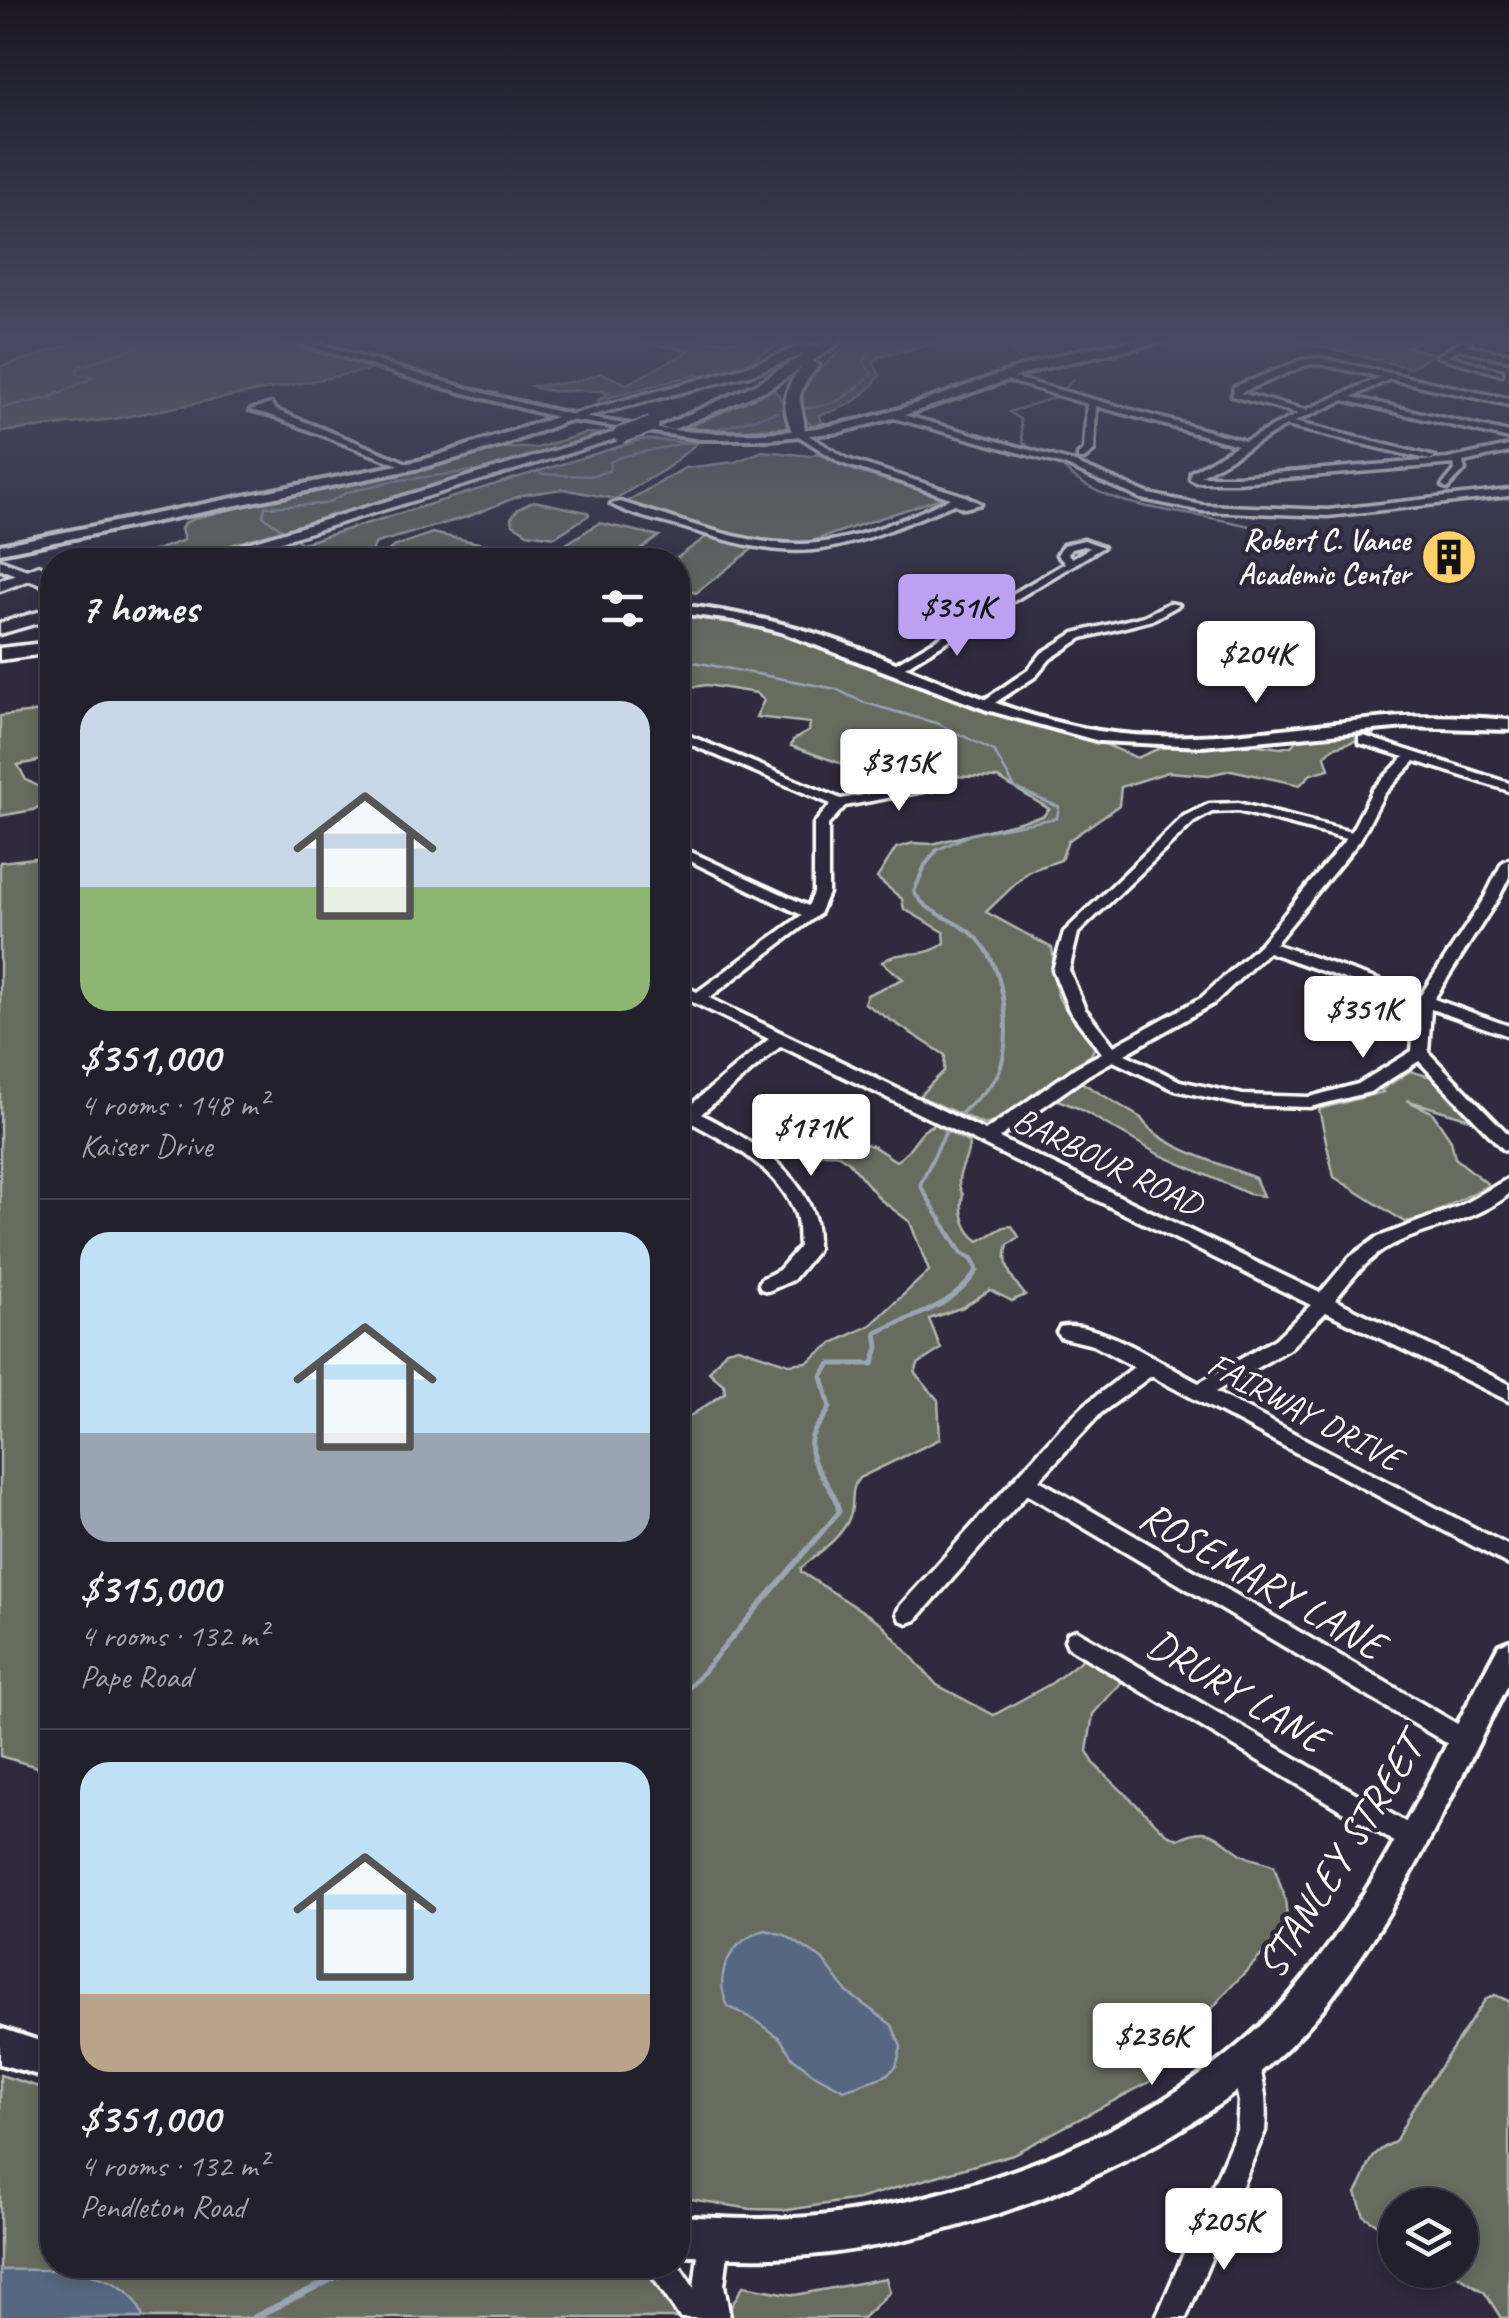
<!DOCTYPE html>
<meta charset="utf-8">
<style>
body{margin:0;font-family:Caveat,sans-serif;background:#2f2d3a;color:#f1f3f6;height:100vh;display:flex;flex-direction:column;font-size:38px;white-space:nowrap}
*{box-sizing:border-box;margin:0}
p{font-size:32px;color:#a3a3aa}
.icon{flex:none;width:55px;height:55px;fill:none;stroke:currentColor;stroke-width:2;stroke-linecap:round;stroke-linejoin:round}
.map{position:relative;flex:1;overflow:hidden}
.panel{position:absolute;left:40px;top:548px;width:650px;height:1730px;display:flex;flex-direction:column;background:#23202e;border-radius:40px;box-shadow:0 5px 15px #0003,0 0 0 2px #403e4a}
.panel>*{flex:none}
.fabs{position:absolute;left:1378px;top:2188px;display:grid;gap:20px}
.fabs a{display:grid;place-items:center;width:100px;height:100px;border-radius:50%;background:#23202e;box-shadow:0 5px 15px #0003,0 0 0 2px #403e4a;font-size:50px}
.price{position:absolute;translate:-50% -85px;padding:0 22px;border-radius:10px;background:#fff;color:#222;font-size:32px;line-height:65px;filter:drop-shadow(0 2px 5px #0008)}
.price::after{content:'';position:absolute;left:50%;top:60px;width:30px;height:22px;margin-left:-15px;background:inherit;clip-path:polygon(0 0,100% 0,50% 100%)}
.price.on{background:#bca0f2;color:#111}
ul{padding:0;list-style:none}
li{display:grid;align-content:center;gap:20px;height:530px;padding:0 40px}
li+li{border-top:2px solid #403e4a}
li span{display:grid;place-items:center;height:310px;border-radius:30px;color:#555}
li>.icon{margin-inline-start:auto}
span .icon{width:180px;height:180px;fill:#fffc;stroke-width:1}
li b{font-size:42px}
h2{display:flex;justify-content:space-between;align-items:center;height:120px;padding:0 40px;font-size:42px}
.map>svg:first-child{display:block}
.green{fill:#676c5f;stroke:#b3b6af;stroke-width:2.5}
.water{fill:#566881;stroke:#9aa4b3;stroke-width:2.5}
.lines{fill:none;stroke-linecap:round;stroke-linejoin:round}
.stream-far3{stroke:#9aa4b3;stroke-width:2.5}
.stream-far2{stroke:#9aa4b3;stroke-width:4}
.stream-far1{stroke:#9aa4b3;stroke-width:5}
.stream{stroke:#9aa4b3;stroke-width:6}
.minor-casing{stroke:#fff;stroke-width:7}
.major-casing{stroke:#fff;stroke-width:8}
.highway-casing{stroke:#fff;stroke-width:7}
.minor{fill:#2f2a3d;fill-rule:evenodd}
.major{fill:#2f2a3d;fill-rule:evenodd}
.highway{fill:#2f2a3d;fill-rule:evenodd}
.highway-bridge-casing{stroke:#fff;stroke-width:19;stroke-linecap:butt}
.highway-bridge{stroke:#2f2a3d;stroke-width:15}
.labels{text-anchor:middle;stroke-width:9;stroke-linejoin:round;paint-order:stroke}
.far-poi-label{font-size:30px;font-weight:bold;fill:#fff;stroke:#2f2a3d;text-anchor:end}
.street-label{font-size:35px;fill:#fff;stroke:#2f2a3d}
.near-street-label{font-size:42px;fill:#fff;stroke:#2f2a3d}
</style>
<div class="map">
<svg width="1509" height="2318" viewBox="0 0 1509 2318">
<rect width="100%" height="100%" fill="#2f2a3d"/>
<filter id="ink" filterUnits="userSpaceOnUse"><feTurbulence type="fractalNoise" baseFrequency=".01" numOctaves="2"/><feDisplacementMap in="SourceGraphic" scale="20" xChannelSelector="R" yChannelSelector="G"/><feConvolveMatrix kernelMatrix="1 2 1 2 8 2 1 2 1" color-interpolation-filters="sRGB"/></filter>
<g filter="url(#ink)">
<g class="green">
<path d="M82,341H278L374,369L114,419L0,432V367Z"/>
<path d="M637,341H785C756,356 734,376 699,378L698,374L596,401L609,393C584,386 555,397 532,386L574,382L602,373L627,384L689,351Z"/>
<path d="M852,341H945L879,357L874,362L880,376C864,398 845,409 819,415L822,422L831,425L813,426L803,417L797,397L813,375Z"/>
<path d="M1297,341H1420L1408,347L1435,354L1410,368Z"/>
<path d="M774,389L782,400L787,427L711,432L689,427Z"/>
<path d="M586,433L608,434L181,560H103L138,557L184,540L181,529L184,523L199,517L502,448H537Z"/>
<path d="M644,439L697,443L667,468L615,499L563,489L522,495L467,517L376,543L366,560H274L284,555L286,548Z"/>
<path d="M763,451L810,456L817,453L855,471L944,497L797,546L721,532L626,502L685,468L735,462Z"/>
<path d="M534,501L587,512L589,515L555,537L527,533L513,524L511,518L518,509Z"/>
<path d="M599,523L659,536L627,560H541Z"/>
<path d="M432,533L520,552C505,562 485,563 470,556L487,547L474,544L461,550L458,560H378L393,547Z"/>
<path d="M706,537L755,547L696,593L678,589V560H674Z"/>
<path d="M678,613L702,614L704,619L725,622L729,618L781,632L1012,719L1100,742L1137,758L1160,748L1251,744L1280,748L1291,746L1300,738L1336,731L1374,735L1332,748L1325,756L1329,769L1311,774L1300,785L1231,770L1209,775L1168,772L1121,787L1119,805L1068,841L1061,860L1029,871L986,912L1052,948C1055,964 1052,981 1058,996C1066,1017 1089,1028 1094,1049L1091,1055L1070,1068L1071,1076L1141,1118C1158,1147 1224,1164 1255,1178L1263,1196L1249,1194L1158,1154L1078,1108L1040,1093L1033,1094L1004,1119L984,1125L919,1096L944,1071L945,1055L864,1003L867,995L903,979L882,962C903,947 921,961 945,943L944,932L904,909L902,899L877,878L896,848L913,843L932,844L1043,816L1049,809L998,778L950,776L897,744H882L842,764L791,746L793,740L809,731L810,723L756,717L764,700L756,693L707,685L679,689L686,680L678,676Z"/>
<path d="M52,710V758L18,765L26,780L52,793V799L33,810L0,816V716Z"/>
<path d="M52,856V1778L34,1766L0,1756V862Z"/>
<path d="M1410,1071L1431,1077L1480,1122L1406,1100L1432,1112L1451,1140L1455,1158L1489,1185L1424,1218L1405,1222L1334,1177L1319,1109L1383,1092L1381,1090Z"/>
<path d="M846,1117L850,1118L847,1130L851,1141L873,1146L896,1161C913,1152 915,1131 935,1124L969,1143C970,1161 951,1175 963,1195C959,1211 965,1232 979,1241L1004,1227L1012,1226L1019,1237L1008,1245C1001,1265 1013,1280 1025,1295L1012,1301L990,1290L963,1307L929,1319L941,1349L918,1364L915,1373L938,1400L940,1439L859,1478C849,1490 855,1503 850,1516C843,1537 817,1554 801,1568V1572L881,1623L937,1685L994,1715L1052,1683L1098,1647L1130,1673L1093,1714L1087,1751L1095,1765L1167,1834L1178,1839C1213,1822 1217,1839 1243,1855C1252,1860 1264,1861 1274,1866L1285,1899L1288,1928L1226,1992L1151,2081L1013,2154L858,2199L788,2210L751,2209L678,2197V1424L725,1393L724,1385L709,1372L726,1350L738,1347L789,1364L807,1362L833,1343L871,1325L929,1271L910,1222L881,1200L848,1161L835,1153L795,1154L820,1130Z"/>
<path d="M1495,1995L1509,2001V2318H1501L1485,2293L1450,2270H1460V2205H1395V2236L1364,2216L1356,2193C1372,2168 1364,2155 1395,2142L1415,2104L1485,2000Z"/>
<path d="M0,2075L52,2091V2265H632L657,2272L688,2318H0Z"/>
<path d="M886,2278L890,2292L863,2318H729L728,2312L743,2286L795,2295Z"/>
</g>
<g class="water">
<path d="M766,1930L785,1935L822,1959L847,1992L892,2025L901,2047L896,2067L885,2076L844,2090L812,2073L792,2057L780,2038L758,2022L728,2006C712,1975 731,1939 766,1930Z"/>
<path d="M0,2270C43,2270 130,2263 143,2318H0Z"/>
</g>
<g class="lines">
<g class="stream-far3">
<path d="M977,341L1006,346L1013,352"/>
<path d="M1017,357L1028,363"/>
<path d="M0,408L49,398L94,377L79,375L76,370L82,366L155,341"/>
<path d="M805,408C835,407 851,395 872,374L864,362L874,341"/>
<path d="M710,431L778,412"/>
<path d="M1029,447L1023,442L1020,419L1009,412L1053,398L1073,380"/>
<path d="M1058,463C1103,513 1187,509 1249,526"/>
<path d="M540,474L590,476L609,471L610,462L620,457L689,442"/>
<path d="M317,560L302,543L263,516L265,507L325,504L348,492L393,481L473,471"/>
<path d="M678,659L836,689L862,702L939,724L994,751L1015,788L1059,807L1057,818L971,834L935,851"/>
</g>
<g class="stream-far2">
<path d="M938,849L925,865L914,892C928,916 958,919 977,938C1004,967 1012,1029 1001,1066C997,1083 973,1101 961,1114"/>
<path d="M942,1222L920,1185L946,1131"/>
</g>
<path class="stream-far1" d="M678,1701L839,1512C835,1484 803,1464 812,1436C815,1426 826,1418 830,1407L822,1376L830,1364H873L878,1347L876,1333C912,1315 955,1307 977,1270L972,1259L961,1253L941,1220"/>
<path class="stream" d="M253,2318L360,2265"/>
<g class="minor-casing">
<g id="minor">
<path d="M1461,341H1471L1466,345L1509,354V360L1459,349L1448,355L1502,371V375L1437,356Z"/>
<path d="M1319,358L1509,399V405L1390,379L1352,397L1509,433V439L1344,400L1294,422L1435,457L1430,460L1286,426L1200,476H1238L1448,459L1509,446V452L1463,462L1465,470L1447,489L1442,486L1455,470L1454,464L1238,482H1195L1190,479L1191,472L1238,445L1096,406L1094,451L1084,459H1078V455L1084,450L1087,404L997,377L1004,375L1245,441L1298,414L1232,396L1234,387L1302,360ZM1319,364L1381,377L1306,410L1240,393L1306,365Z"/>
<path d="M271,404L276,410L415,466L407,468L270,415L250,410Z"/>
<path d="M893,412L1070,461L1149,494L1202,505L1328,510L1509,490V496L1328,516L1202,511L1142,499L1064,465L890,417L888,415Z"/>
<path d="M800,430L847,459L965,496L981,504L964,508L955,504C912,520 868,542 822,549C776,556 728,541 685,528C661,521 632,516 611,504L620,502C677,518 737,544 798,544C846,545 909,518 951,498L841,463L797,435V431Z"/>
<path d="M1084,540L1103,547L898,671L888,668L1065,563L1057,555L1063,545ZM1084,546L1090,548L1072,558L1068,554L1071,549Z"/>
<path d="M1169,603L1179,605L1152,620L1082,638L1050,659L1036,676L990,706L980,703L1028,670L1042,653L1074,633L1144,616Z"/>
<path d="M678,731L841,799L954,779V785L949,786L845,806L828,825V893L819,914L709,998L985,1131L1076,1067L1102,1053L1069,1010L1053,970L1064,932L1184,816L1209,804L1238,803L1351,832L1373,789L1404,757L1359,743V737L1364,736L1509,783V791L1415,761L1384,794L1360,840L1275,944L1421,995L1485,897L1502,863L1509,859V877L1499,897L1434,999L1509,1026V1036L1431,1009L1428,1052L1509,1135V1151L1503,1149L1419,1061L1370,1092L1310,1107L1243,1105L1175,1090L1113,1061L1088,1075L999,1138L1320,1293L1350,1257L1376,1238L1460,1206L1509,1178V1194C1476,1222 1430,1226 1392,1245C1368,1258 1351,1279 1335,1300L1509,1384V1401L1326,1312L1289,1349L1215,1392L1509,1546V1565L1151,1376L1101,1413L1039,1480L1471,1732L1475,1740L1471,1748L1463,1751L1455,1748L1027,1494L916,1620L908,1623L900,1620L897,1613L900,1606L1064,1424L1087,1403L1134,1367L1093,1345L1060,1337L1057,1332L1060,1327C1096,1318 1166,1366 1199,1383L1275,1339L1311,1305L781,1046L701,1114C744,1136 798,1167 814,1217C817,1227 817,1238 817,1248L815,1253L793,1280L768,1291L761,1289L759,1284L761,1279L779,1270L799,1247C798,1237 799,1225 796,1215C780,1170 730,1143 690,1122L678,1129V1105L687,1108L769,1039L678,995V984L697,992L802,915L678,855V846L808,906L814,893V824L831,804L678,739ZM1238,811L1346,839L1261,943L1201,998L1114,1046L1085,1009L1069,970L1078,933L1194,822L1212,812ZM1268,952L1416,1004L1412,1051L1358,1084L1310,1097L1243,1095L1180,1081L1125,1054L1213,1004Z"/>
<path d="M1076,1630L1419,1830L1423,1838L1419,1846L1410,1850L1401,1846L1068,1647L1065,1640L1068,1633Z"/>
<path d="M1245,2050L1255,2054C1265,2079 1267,2104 1265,2131L1186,2318H1156L1237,2130L1239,2102L1231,2064L1235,2054Z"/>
<path d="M715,2223L725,2228L730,2238L724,2285L730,2318H680L645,2265L678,2264L694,2288L700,2238L705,2228Z"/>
</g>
</g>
<g class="major-casing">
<g id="major">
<path d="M293,341H309C484,393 674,463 859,420C959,397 1061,337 1166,341L1043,368L905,415L840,432L770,439H701L569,420L501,446L425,467L0,553V545L423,460L556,417L427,383Z"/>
<path d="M0,560L52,579V588L0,569Z"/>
<path d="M678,605C734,611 787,623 841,642C926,672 1009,717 1099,731C1200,747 1302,723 1403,717C1438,715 1473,717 1509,720V730L1406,727L1202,746L1099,741L987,710L781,632L733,620L678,613Z"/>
<path d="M1509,1641V1683C1451,1794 1400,1913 1321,2011C1213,2144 996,2232 829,2253C779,2259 727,2258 678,2254V2216C728,2219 779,2221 829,2215C994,2194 1186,2118 1295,1989C1381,1887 1436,1761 1499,1645Z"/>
<path d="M0,2028L52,2045V2079L0,2064Z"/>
</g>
</g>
<g class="highway-casing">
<g id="highway">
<path d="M826,341H842L812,361L819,365C787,402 805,399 805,436L793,433C781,407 783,390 801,368L768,389L672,430L660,427L758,383L804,354L752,374L570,421L558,418L742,368L804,345L815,347Z"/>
<path d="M616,432L628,435L219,560H192Z"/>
<path d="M39,565L48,570L45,574L0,591V580Z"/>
<path d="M52,608V619L0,634V623Z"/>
<path d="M52,642V653L0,660V648Z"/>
</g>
</g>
<use href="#minor" class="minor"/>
<use href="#major" class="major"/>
<use href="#highway" class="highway"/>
<g class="highway-bridge-casing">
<path id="highway-bridge" d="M621,435L651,425"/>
</g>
<use href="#highway-bridge" class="highway-bridge"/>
</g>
</g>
<linearGradient id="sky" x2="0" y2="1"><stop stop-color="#1a1722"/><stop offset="0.51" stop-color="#474a62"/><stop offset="1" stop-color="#474a62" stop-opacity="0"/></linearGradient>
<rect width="1509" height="665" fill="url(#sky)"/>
<defs>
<g id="building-disc" transform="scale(2.875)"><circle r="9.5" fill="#ffd166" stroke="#2f2a3d"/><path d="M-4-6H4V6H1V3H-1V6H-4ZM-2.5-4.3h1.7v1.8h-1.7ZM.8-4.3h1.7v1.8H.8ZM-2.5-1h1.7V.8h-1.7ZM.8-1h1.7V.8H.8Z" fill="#111"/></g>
</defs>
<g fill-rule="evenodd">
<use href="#building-disc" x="1449" y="557"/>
</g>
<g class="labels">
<g class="far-poi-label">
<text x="1410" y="550">Robert C. Vance<tspan x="1410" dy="34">Academic Center</tspan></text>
</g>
<g class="street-label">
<text transform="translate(1108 1161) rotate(26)" y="12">BARBOUR ROAD</text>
<text transform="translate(1305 1411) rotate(28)" y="12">FAIRWAY DRIVE</text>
</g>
<g class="near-street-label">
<text transform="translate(1263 1579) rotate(30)" y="15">ROSEMARY LANE</text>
<text transform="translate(1238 1690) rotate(31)" y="15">DRURY LANE</text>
<text transform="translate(1339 1856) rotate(-58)" y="15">STANLEY STREET</text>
</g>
</g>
</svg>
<div class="fabs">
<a><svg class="icon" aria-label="layers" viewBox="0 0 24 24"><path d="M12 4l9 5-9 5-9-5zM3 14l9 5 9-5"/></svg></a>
</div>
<b class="price on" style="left:957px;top:659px">$351K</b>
<b class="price" style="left:1256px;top:706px">$204K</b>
<b class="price" style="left:899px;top:814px">$315K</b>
<b class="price" style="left:1363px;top:1061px">$351K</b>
<b class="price" style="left:811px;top:1179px">$171K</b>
<b class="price" style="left:1152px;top:2088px">$236K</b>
<b class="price" style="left:1224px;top:2273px">$205K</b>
<section class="panel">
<h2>7 homes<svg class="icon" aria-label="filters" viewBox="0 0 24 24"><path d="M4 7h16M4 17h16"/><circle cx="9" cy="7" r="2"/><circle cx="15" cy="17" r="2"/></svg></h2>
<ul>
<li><span style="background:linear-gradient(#c9d6e8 60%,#8fb573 0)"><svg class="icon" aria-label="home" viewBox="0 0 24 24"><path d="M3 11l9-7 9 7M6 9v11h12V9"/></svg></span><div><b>$351,000</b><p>4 rooms · 148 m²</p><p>Kaiser Drive</p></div></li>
<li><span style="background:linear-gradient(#bfe0f5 65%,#9aa5b1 0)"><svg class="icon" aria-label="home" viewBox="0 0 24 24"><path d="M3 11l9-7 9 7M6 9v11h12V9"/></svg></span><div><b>$315,000</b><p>4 rooms · 132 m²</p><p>Pape Road</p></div></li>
<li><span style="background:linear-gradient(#bfe0f5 75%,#b9a48a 0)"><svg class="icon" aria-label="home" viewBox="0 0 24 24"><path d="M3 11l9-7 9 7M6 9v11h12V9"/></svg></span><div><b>$351,000</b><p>4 rooms · 132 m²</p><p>Pendleton Road</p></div></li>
</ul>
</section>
</div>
